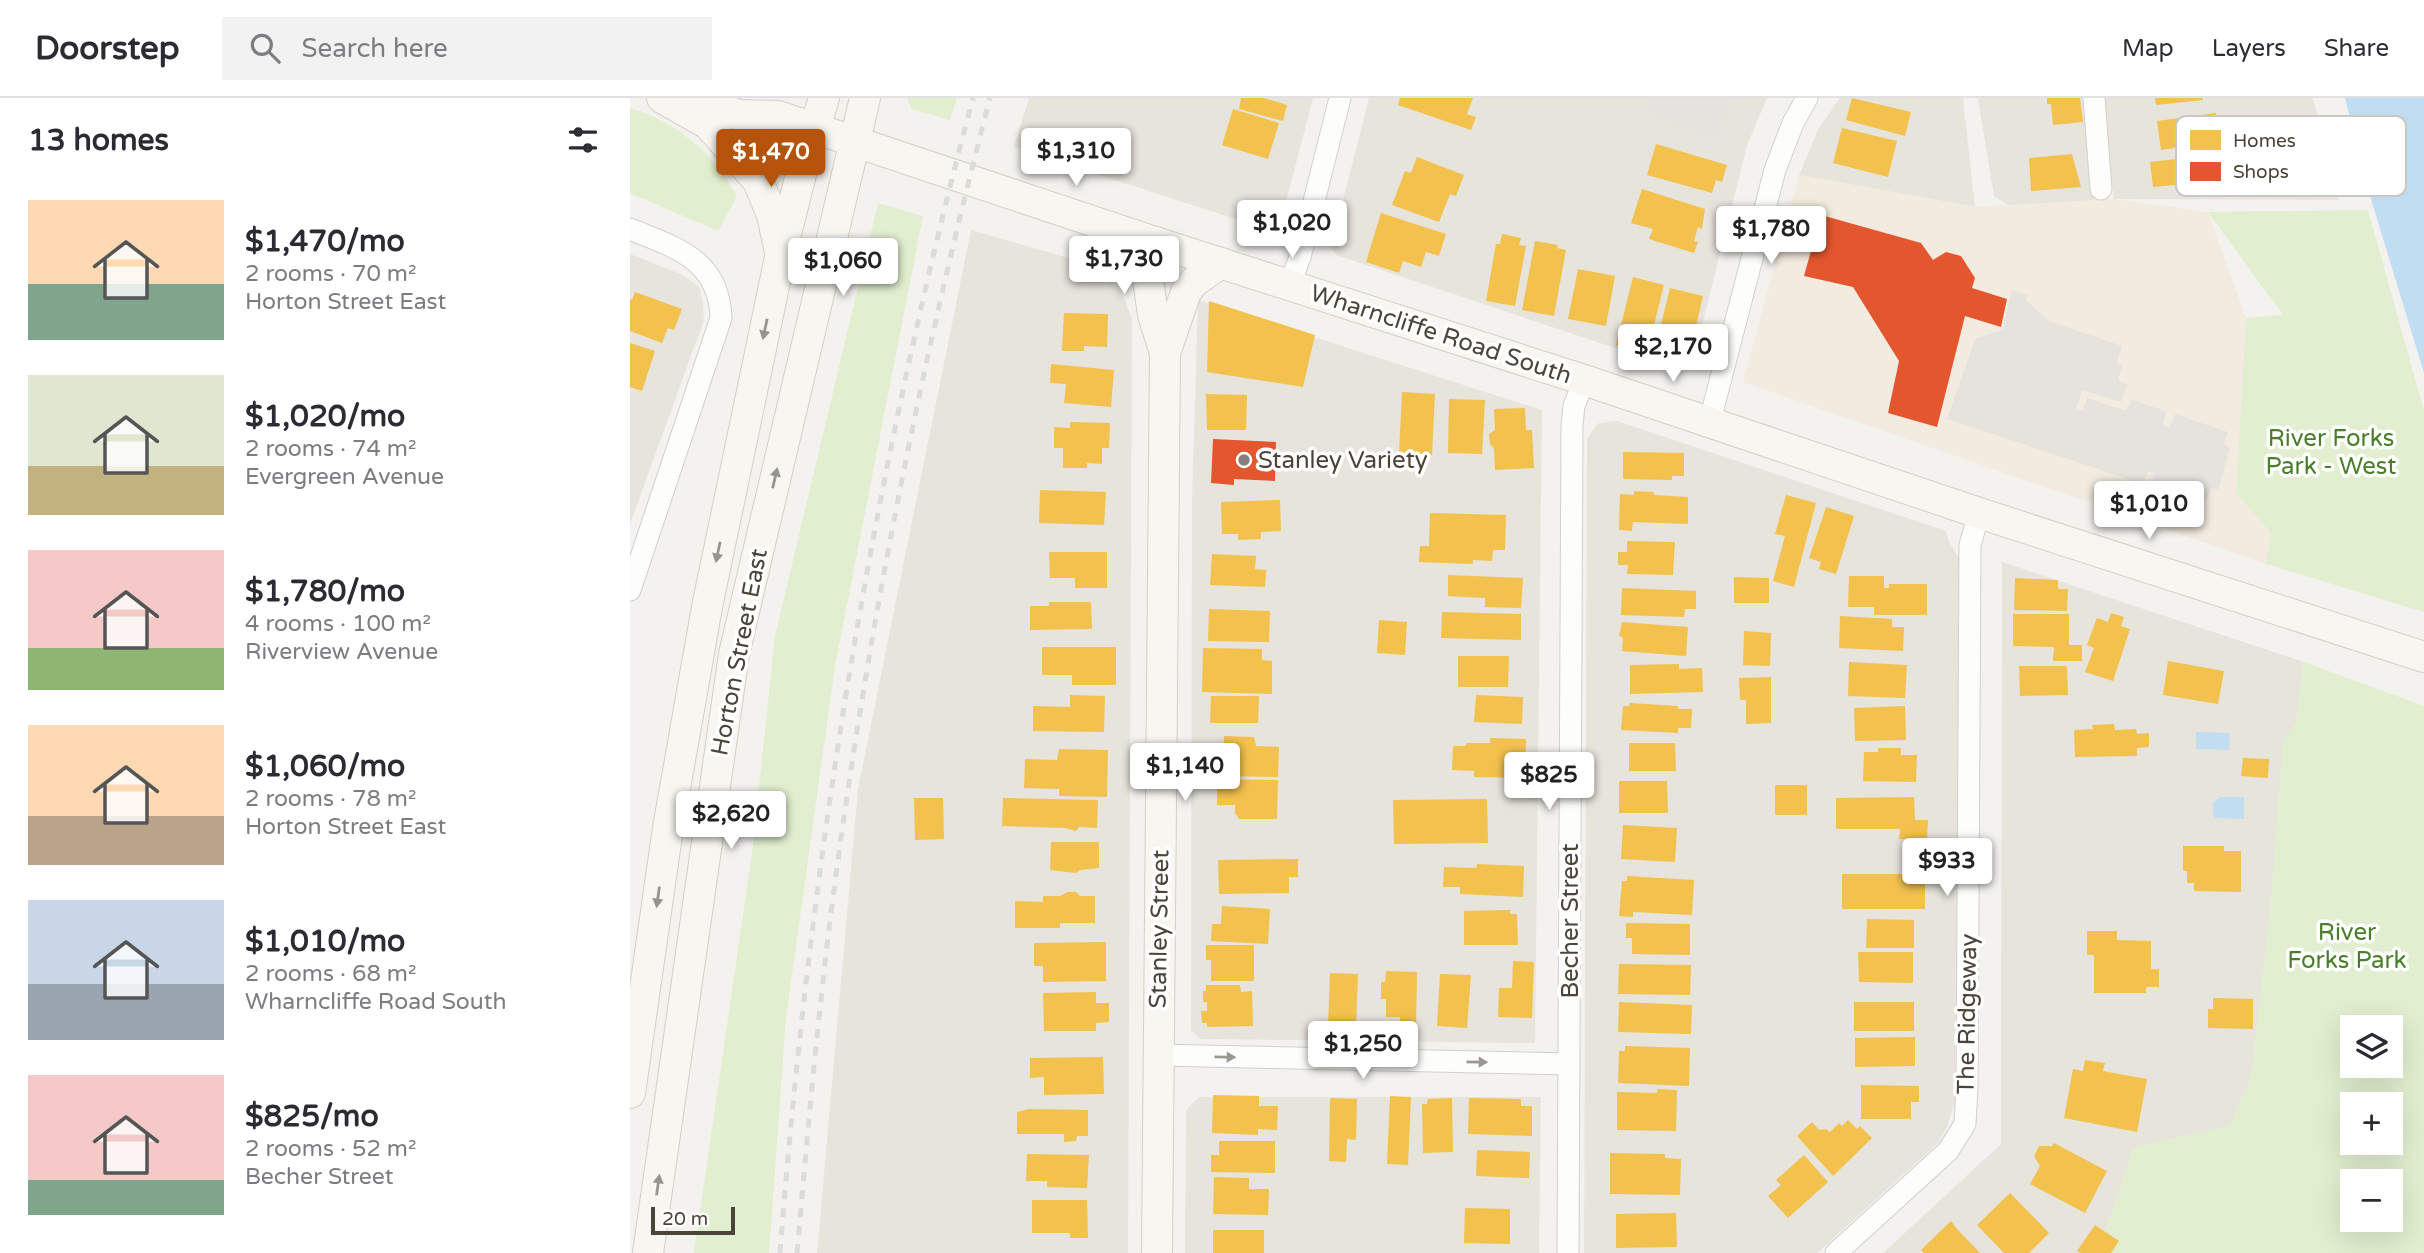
<!DOCTYPE html>
<meta charset="utf-8">
<style>
body{margin:0;font-family:"Varela Round",sans-serif;background:#f2f2f3;color:#2b2b33;height:100vh;display:flex;flex-direction:column;font-size:26px;white-space:nowrap}
*{box-sizing:border-box;margin:0}
p{font-size:23px;color:#7c7c81}
.icon{flex:none;width:38px;height:38px;fill:none;stroke:currentColor;stroke-width:2;stroke-linecap:round;stroke-linejoin:round}
.map{position:relative;flex:1;overflow:hidden}
.panel{display:flex;flex-direction:column;background:#fff;width:630px}
.panel>*{flex:none}
.controls{position:absolute;left:1710px;top:917px;display:grid;gap:14px}
.controls a{display:grid;place-items:center;width:63px;height:63px;border-radius:0px;background:#fff;box-shadow:0 7px 28px #0002;font-size:35px}
.scale{position:absolute;left:21px;bottom:18px;width:84px;box-sizing:border-box;padding-left:7px;border:4px solid #4b4439;border-top:0;font-size:19px;line-height:24px;white-space:nowrap;color:#4b4439;-webkit-text-stroke:5px #fff;paint-order:stroke}
.price{position:absolute;translate:-50% -60px;padding:0 16px;border-radius:7px;background:#fff;color:#222;font-size:23px;line-height:46px;filter:drop-shadow(0 2px 4px #0008)}
.price::after{content:'';position:absolute;left:50%;top:42px;width:21px;height:16px;margin-left:-10px;background:inherit;clip-path:polygon(0 0,100% 0,50% 100%)}
.price.on{background:#b45309;color:#fff}
ul{padding:0;list-style:none}
li{display:flex;align-items:center;gap:21px;height:175px;padding:0 28px}
li span{display:grid;place-items:center;flex:none;width:196px;height:140px;border-radius:0px;color:#555}
li>.icon{margin-inline-start:auto}
span .icon{width:84px;height:84px;fill:#fffc;stroke-width:1}
li b{font-size:30px}
h2{display:flex;justify-content:space-between;align-items:center;height:84px;padding:0 28px;font-size:30px}
header{display:flex;align-items:center;gap:42px;box-sizing:border-box;height:98px;padding:0 35px;background:#fff;border-bottom:2px solid #e1e1e2}
header strong{font-size:33px}
nav{display:flex;gap:38px;margin-inline-start:auto;font-size:24px}
.search{width:490px;height:63px;background:#f2f2f3;display:flex;align-items:center;gap:18px;box-sizing:border-box;padding:0 24px;border-radius:0px;color:#7c7c81;font-size:26px}
main{display:flex;flex:1;min-height:0}
.map>svg:first-child{display:block}
.residential{fill:#e7e4dc}
.commercial{fill:#f3ebdf}
.green{fill:#e1eecf;fill-rule:evenodd}
.parking{fill:#e6e3df}
.water{fill:#c0ddf1}
.homes{fill:#f2c14e}
.shops{fill:#e4572e}
.lines{fill:none;stroke-linecap:round;stroke-linejoin:round}
.street-casing{stroke:#d2d0cb;stroke-width:23}
.secondary-casing{stroke:#d3cfc5;stroke-width:32}
.street{stroke:#fdfdfc;stroke-width:21}
.secondary{stroke:#f7f6f1;stroke-width:30}
.rail{stroke:#dbdbda;stroke-width:5;stroke-dasharray:9 9;stroke-linecap:butt}
.oneway{fill:#98948c}
.oneway2{fill:#9b9791}
.poi-dot{fill:#868178;stroke:#fff;stroke-width:2.5}
.labels{text-anchor:middle;stroke-width:7;stroke-linejoin:round;paint-order:stroke}
.street-label{font-size:24px;fill:#4b4439;stroke:#fff}
.park-label{font-size:24px;fill:#4a7f2a;stroke:#fff}
.poi-label{font-size:24px;fill:#4b4439;stroke:#fff;text-anchor:start}
.key{fill:#fff;stroke:#c9c7c4;stroke-width:2}
.key-label{font-size:19px;fill:#4b4439}
</style>
<header>
<strong>Doorstep</strong>
<div class="search"><svg class="icon" aria-label="search" viewBox="0 0 24 24"><circle cx="10" cy="10" r="6"/><path d="M15 15l6 6"/></svg>Search here</div>
<nav><a>Map</a><a>Layers</a><a>Share</a></nav>
</header>
<main>
<section class="panel">
<h2>13 homes<svg class="icon" aria-label="filters" viewBox="0 0 24 24"><path d="M4 7h16M4 17h16"/><circle cx="9" cy="7" r="2"/><circle cx="15" cy="17" r="2"/></svg></h2>
<ul>
<li><span style="background:linear-gradient(#ffd9b3 60%,#7fa58c 0)"><svg class="icon" aria-label="home" viewBox="0 0 24 24"><path d="M3 11l9-7 9 7M6 9v11h12V9"/></svg></span><div><b>$1,470/mo</b><p>2 rooms · 70 m²</p><p>Horton Street East</p></div></li>
<li><span style="background:linear-gradient(#dfe7d0 65%,#c2b280 0)"><svg class="icon" aria-label="home" viewBox="0 0 24 24"><path d="M3 11l9-7 9 7M6 9v11h12V9"/></svg></span><div><b>$1,020/mo</b><p>2 rooms · 74 m²</p><p>Evergreen Avenue</p></div></li>
<li><span style="background:linear-gradient(#f6c9c9 70%,#8fb573 0)"><svg class="icon" aria-label="home" viewBox="0 0 24 24"><path d="M3 11l9-7 9 7M6 9v11h12V9"/></svg></span><div><b>$1,780/mo</b><p>4 rooms · 100 m²</p><p>Riverview Avenue</p></div></li>
<li><span style="background:linear-gradient(#ffd9b3 65%,#b9a48a 0)"><svg class="icon" aria-label="home" viewBox="0 0 24 24"><path d="M3 11l9-7 9 7M6 9v11h12V9"/></svg></span><div><b>$1,060/mo</b><p>2 rooms · 78 m²</p><p>Horton Street East</p></div></li>
<li><span style="background:linear-gradient(#c9d6e8 60%,#9aa5b1 0)"><svg class="icon" aria-label="home" viewBox="0 0 24 24"><path d="M3 11l9-7 9 7M6 9v11h12V9"/></svg></span><div><b>$1,010/mo</b><p>2 rooms · 68 m²</p><p>Wharncliffe Road South</p></div></li>
<li><span style="background:linear-gradient(#f6c9c9 75%,#7fa58c 0)"><svg class="icon" aria-label="home" viewBox="0 0 24 24"><path d="M3 11l9-7 9 7M6 9v11h12V9"/></svg></span><div><b>$825/mo</b><p>2 rooms · 52 m²</p><p>Becher Street</p></div></li>
</ul>
</section>
<div class="map">
<svg width="1794" height="1155" viewBox="0 0 1794 1155">
<rect width="100%" height="100%" fill="#f4f2ee"/>
<g class="residential">
<path d="M399,0H683L650,127L642,133L384,49Z"/>
<path d="M739,0H1137L1117,47L1063,264L1051,272L706,157L701,149Z"/>
<path d="M1210,0H1333L1345,109L1169,77L1189,30Z"/>
<path d="M1348,0H1456L1465,102L1397,108L1378,107L1364,98Z"/>
<path d="M1472,0H1683L1709,102L1484,101Z"/>
<path d="M341,132L449,163L474,177L488,192L495,202L502,221L498,1155H187L228,691Z"/>
<path d="M0,156L53,177L69,189L73,205L74,222L0,426Z"/>
<path d="M568,202L912,312L905,945L571,941L561,933L562,401Z"/>
<path d="M987,323L1316,433L1318,442L1329,460L1325,1004L1317,1029L1308,1045L1187,1155H954L957,340L969,325Z"/>
<path d="M1372,464L1674,564L1621,980L1600,1028L1504,1049L1468,1155H1253L1371,1046Z"/>
<path d="M569,999H911L909,1155H555L556,1012Z"/>
</g>
<path class="commercial" d="M1169,77L1345,109L1484,101L1578,114L1616,220L1606,395L1641,435L1636,466L1113,284Z"/>
<g class="green">
<path d="M277,0H327L320,22L282,11Z"/>
<path d="M0,10C46,23 85,57 107,98L88,133L0,95Z"/>
<path d="M248,105L293,118L205,568L156,920L139,1155H64L122,755L145,538Z"/>
<path d="M1738,112L1794,313V514L1636,466L1641,435L1606,395L1616,220L1653,217L1578,114Z"/>
<path d="M1674,564L1794,608V1155H1468L1504,1049L1600,1028L1621,980L1640,812L1653,643L1666,624ZM1722,929H1760V968H1722ZM1722,1006H1760V1045H1722ZM1722,1083H1760V1122H1722Z"/>
</g>
<g class="parking">
<path d="M1019,0H1100L1087,40L1018,14Z"/>
<path d="M1382,192L1397,197L1396,202L1419,223L1492,248L1487,265L1493,267L1488,282L1497,287L1491,304L1452,292L1446,311L1453,313L1457,300L1496,313L1502,302L1536,313L1533,327L1539,330L1545,316L1598,334L1594,347L1600,350L1588,392L1581,390L1576,403L1521,389L1525,375L1518,374L1513,386L1317,321L1345,241L1373,231Z"/>
</g>
<g class="water">
<path d="M1715,0H1794V275L1741,101Z"/>
<path d="M1566,634L1600,635L1599,652L1566,651Z"/>
<path d="M1591,699H1614V721L1586,720L1583,717V705Z"/>
</g>
<g class="homes">
<path d="M611,0H634L657,7L653,23L609,11Z"/>
<path d="M770,0H843L837,16L846,19L841,32L768,7Z"/>
<path d="M1222,0L1281,14L1275,38L1216,22Z"/>
<path d="M1417,0H1450L1453,24L1423,27L1421,6H1417Z"/>
<path d="M1525,0H1573V2L1526,7Z"/>
<path d="M603,11L649,25L638,61L592,47Z"/>
<path d="M1586,15L1590,44L1531,52L1527,23Z"/>
<path d="M1212,30L1267,43L1258,79L1203,65Z"/>
<path d="M1026,46L1097,67L1092,84L1086,82L1082,95L1017,77Z"/>
<path d="M1442,56L1451,89L1401,93L1399,60Z"/>
<path d="M1592,56L1595,84L1546,90L1545,87L1523,89L1520,64Z"/>
<path d="M787,59L834,77L826,98L820,96L809,124L762,107L775,73L781,75Z"/>
<path d="M1012,91L1075,111L1072,131L1068,129L1064,143L1068,144L1064,155L1019,141L1023,131L1001,125Z"/>
<path d="M751,115L816,136L809,158L796,154L791,169L773,163L769,175L736,164Z"/>
<path d="M872,136L891,140L889,147L896,148L885,208L856,203L866,146H870Z"/>
<path d="M905,143L928,147L927,150L936,152L924,218L892,212Z"/>
<path d="M948,171L985,178L976,228L938,221Z"/>
<path d="M1003,179L1034,187L1017,255L986,247Z"/>
<path d="M1040,190L1073,198L1058,263L1024,255Z"/>
<path d="M5,194L52,211L44,232L38,230L32,245L0,233V201L2,202Z"/>
<path d="M579,203L685,237L673,289L577,274Z"/>
<path d="M434,215L478,216L477,249L454,248V253H432Z"/>
<path d="M0,245L25,253L12,293L0,289Z"/>
<path d="M421,266L484,272L481,309L434,305L436,286L420,285Z"/>
<path d="M772,294L805,296L802,357L769,355Z"/>
<path d="M576,296L617,297L616,332H577Z"/>
<path d="M819,301L855,302L852,356L818,355Z"/>
<path d="M895,310L896,332H902L904,370L865,372L864,351L860,346L859,336L865,332L864,311Z"/>
<path d="M440,324L480,325L479,350H472V366L457,365V370H433V350H424V329L440,330Z"/>
<path d="M993,354L1054,355V378H1042V382L993,381Z"/>
<path d="M410,392L476,394L474,427L409,425Z"/>
<path d="M1004,393L1024,394V397L1058,399V426L1003,424L1002,433L989,432L990,396L1004,397Z"/>
<path d="M1156,397L1186,405L1164,489L1143,483L1155,438L1145,436Z"/>
<path d="M650,402L651,433L631,434V441L608,442V436H592L591,404Z"/>
<path d="M1196,409L1224,418L1206,476L1189,471L1191,464L1179,460Z"/>
<path d="M800,415L876,417L875,452H863L862,463L843,462V466L789,464L790,448H799Z"/>
<path d="M997,443L1045,444L1043,477L997,476L998,467H988V454H997Z"/>
<path d="M419,454H477V490H445V480H420Z"/>
<path d="M582,456L626,458L625,471L636,472L635,489L580,487Z"/>
<path d="M818,477L893,480L891,510L855,509V500L818,498Z"/>
<path d="M1219,478H1254V490H1259V486H1297V517H1244V509H1218Z"/>
<path d="M1104,479L1139,480V505H1104Z"/>
<path d="M1385,480L1428,482V491H1438L1437,513L1384,512Z"/>
<path d="M992,490L1066,493V511H1055L1054,519L991,517Z"/>
<path d="M419,504H461L462,531L400,532V508H419Z"/>
<path d="M579,511L640,513L639,544L578,543Z"/>
<path d="M812,514L891,516V542L811,540Z"/>
<path d="M1481,515L1494,519L1491,528L1500,531L1483,583L1455,574L1464,550L1457,547L1467,520L1478,524Z"/>
<path d="M1383,516H1439V547H1452V563H1423L1424,549L1383,548Z"/>
<path d="M1210,518L1262,521V529H1274L1273,553L1209,550Z"/>
<path d="M749,522L777,524L775,557L747,555Z"/>
<path d="M992,524L1058,529L1056,558L992,553L993,540L989,538Z"/>
<path d="M1114,533L1141,535L1140,568L1113,567Z"/>
<path d="M412,549H486V587H442V577H412Z"/>
<path d="M573,550L632,551V562L642,563V596L572,594Z"/>
<path d="M828,558H879L878,589H828Z"/>
<path d="M1538,563L1594,573L1588,606L1533,597Z"/>
<path d="M1219,564L1277,567L1275,600L1218,598Z"/>
<path d="M1049,566V571L1072,570L1073,594L1000,596V567Z"/>
<path d="M1389,568H1437L1438,597L1390,598Z"/>
<path d="M1141,579V625L1116,626V602H1110L1109,580Z"/>
<path d="M440,597L475,598L474,634L403,633V608L440,609Z"/>
<path d="M846,597L893,599L892,626L844,624Z"/>
<path d="M581,598H629L628,625H580Z"/>
<path d="M1000,605L1048,608V611H1062L1061,630H1048V635L991,632L993,608H999Z"/>
<path d="M1275,608L1276,642L1225,643L1224,610Z"/>
<path d="M1484,626L1485,632L1506,631L1507,636L1519,635V649L1507,650V658L1445,659L1444,632L1463,631L1462,627Z"/>
<path d="M594,638L624,639L626,648L649,649L648,679L593,678Z"/>
<path d="M860,640L896,641L895,680L844,679V673L822,672L823,648H836V645H860Z"/>
<path d="M999,645H1045L1046,673H999Z"/>
<path d="M1248,650H1271V657H1287L1286,684L1233,683L1234,654H1248Z"/>
<path d="M429,651L478,652L477,699L429,698V691L394,690L395,661L427,662Z"/>
<path d="M1613,660L1639,661L1638,680L1611,678Z"/>
<path d="M587,681L648,682L647,721H609L605,715V707H587Z"/>
<path d="M989,683H1037L1038,715H989Z"/>
<rect x="1145" y="687" width="32" height="30"/>
<path d="M1284,699L1285,722H1298L1297,741H1269L1270,731H1206V700Z"/>
<path d="M284,700H313L314,741L285,742Z"/>
<path d="M373,700L468,702L467,730L449,729L446,733L435,730L372,728Z"/>
<path d="M857,701L858,745L764,746L763,702Z"/>
<path d="M993,727L1047,730L1045,764L991,761Z"/>
<path d="M421,744H469V770L450,772L446,775L420,772Z"/>
<path d="M1553,748H1594V753H1611V794L1564,793V785H1557V773H1553Z"/>
<path d="M668,761V779H659V795L589,796L588,762Z"/>
<path d="M847,766L894,768L893,799L830,796V789H813L814,769L846,770Z"/>
<rect x="1212" y="776" width="83" height="35"/>
<path d="M997,778L1064,782L1062,817L1003,814V819L989,818L992,783H997Z"/>
<path d="M438,794H446L450,798H465V825H430V830H385V803L413,804V798H430Z"/>
<path d="M592,808L640,811L638,846L581,843L582,826H591Z"/>
<path d="M880,812V816H887L888,847H834V813Z"/>
<path d="M1237,821L1284,822V850H1236Z"/>
<path d="M996,825L1060,826V857L1002,856V840H996Z"/>
<path d="M1457,833H1487V842L1521,843V871H1529V889H1516V895H1464V857H1457Z"/>
<path d="M476,844V883L413,884V868H404V845Z"/>
<path d="M576,847H624V883H581V862H576Z"/>
<path d="M1228,854H1283V885L1229,884Z"/>
<path d="M883,863L904,864L902,920L868,919L869,890H882Z"/>
<path d="M989,866L1061,867L1060,897L988,896Z"/>
<path d="M756,873L787,874L786,930L770,929V919H756V901H751V884H755Z"/>
<path d="M700,875L728,876L726,929L698,928Z"/>
<path d="M810,876L841,877L837,930L807,928Z"/>
<path d="M576,887H610L611,894L622,893L623,928L577,929V925H572L571,913H577V904H573V893H576Z"/>
<path d="M466,894V905H479V924L466,925V933H414L413,895Z"/>
<path d="M1583,900L1623,901V931L1578,930V911H1583Z"/>
<path d="M989,904L1062,907L1061,936L988,934Z"/>
<rect x="1224" y="904" width="60" height="29"/>
<path d="M1285,939V968L1225,969V940Z"/>
<path d="M995,948L1060,950L1059,988L988,985L989,953H995Z"/>
<path d="M473,959L474,996L414,997V979L400,980V960Z"/>
<path d="M1455,962L1475,965L1473,973L1517,981L1507,1034L1434,1020L1443,971L1453,973Z"/>
<path d="M1231,987L1289,988V1004H1281V1021H1231Z"/>
<path d="M1027,991L1047,992L1046,1033L987,1032V994L1027,995Z"/>
<path d="M583,997L629,998V1008H648L647,1032L628,1031V1037L582,1035Z"/>
<path d="M760,998L781,999L778,1067L757,1066Z"/>
<path d="M700,1000L727,1001L726,1042L717,1041L716,1064L699,1063Z"/>
<path d="M822,1000L823,1054L793,1055L792,1006H797L798,1001Z"/>
<path d="M839,1000L891,1001V1008H902V1038L838,1036Z"/>
<path d="M399,1011L458,1012V1038H447L446,1043L434,1044V1036H387V1014Z"/>
<path d="M1218,1022L1227,1031L1230,1028L1242,1040L1203,1078L1167,1038L1182,1024L1189,1032L1196,1031L1200,1034L1209,1025L1212,1028Z"/>
<path d="M589,1043H645V1075L581,1074V1057H589Z"/>
<path d="M1424,1045L1477,1073L1455,1115L1400,1086L1410,1068L1404,1058L1409,1048H1422Z"/>
<path d="M847,1052L900,1054L899,1080L846,1078Z"/>
<path d="M980,1055L1035,1056V1060L1051,1061L1050,1097L980,1096Z"/>
<path d="M397,1056L459,1057L457,1090L417,1089V1083H396Z"/>
<path d="M1174,1057L1198,1084L1158,1120L1138,1098L1151,1087L1146,1082Z"/>
<path d="M584,1079L619,1080V1091H639L638,1117L583,1116Z"/>
<path d="M1380,1095L1419,1135L1399,1155H1374L1347,1127Z"/>
<path d="M402,1102H457L458,1140H440V1135H402Z"/>
<path d="M835,1110L880,1111V1146L834,1145Z"/>
<path d="M1046,1115L1047,1149L986,1150V1116Z"/>
<path d="M1321,1123L1327,1131L1350,1155H1294L1291,1152Z"/>
<path d="M1465,1127L1489,1143L1481,1155H1451L1447,1153Z"/>
<rect x="583" y="1132" width="51" height="23"/>
</g>
<g class="shops">
<path d="M1191,117L1291,145L1303,162L1316,154L1331,158L1345,180L1342,190L1377,201L1371,229L1335,218L1307,329L1258,315L1269,263L1223,189L1174,178Z"/>
<path d="M583,341L646,344L645,383L604,381V387L581,385Z"/>
</g>
<g class="lines">
<g class="street-casing">
<g id="street">
<path d="M1464,0L1471,91"/>
<path d="M0,131C46,150 89,161 91,220L0,492"/>
<path d="M659,188L670,159L710,0"/>
<path d="M1079,326L1145,72L1163,25L1177,0"/>
<path d="M527,957L939,966"/>
<path d="M938,1155L942,327L944,308L954,282"/>
<path d="M1206,1155L1318,1053L1335,1026L1337,990L1340,447L1349,415"/>
</g>
</g>
<g class="secondary-casing">
<g id="secondary">
<path d="M32,0L78,26L128,83L142,117L149,150"/>
<path d="M53,0L110,17L148,18L525,144L954,282L1349,415L1794,559"/>
<path d="M525,144L516,167L523,217L535,255"/>
<path d="M0,995L38,730L77,509L149,164L172,72L194,0"/>
<path d="M18,1155L104,556L235,0"/>
<path d="M527,1155L535,255L556,194L564,184L591,165"/>
</g>
</g>
<use href="#street" class="street"/>
<use href="#secondary" class="secondary"/>
<g class="rail">
<path d="M150,1155C180,765 242,378 343,0"/>
<path d="M167,1155C177,1041 187,928 201,815C236,540 290,268 360,0"/>
</g>
</g>
<defs><path id="oneway-solid" d="M-6-.8H1V-3.2L6.5 0L1 3.2V.8H-6Z" transform="scale(1.75)"/></defs>
<g class="oneway">
<use href="#oneway-solid" transform="translate(135 231) rotate(102)"/>
<use href="#oneway-solid" transform="translate(145 380) rotate(-77)"/>
<use href="#oneway-solid" transform="translate(88 454) rotate(102)"/>
<use href="#oneway-solid" transform="translate(28 799) rotate(98)"/>
<use href="#oneway-solid" transform="translate(28 1087) rotate(-82)"/>
</g>
<g class="oneway2">
<use href="#oneway-solid" transform="translate(595 959) rotate(1)"/>
<use href="#oneway-solid" transform="translate(847 964) rotate(1)"/>
</g>
<circle class="poi-dot" cx="614" cy="362" r="7"/>
<g class="labels">
<g class="street-label">
<text transform="translate(811 236) rotate(18)" y="8">Wharncliffe Road South</text>
<text transform="translate(109 554) rotate(-79)" y="8">Horton Street East</text>
<text transform="translate(940 823) rotate(-90)" y="8">Becher Street</text>
<text transform="translate(529 831) rotate(-89)" y="8">Stanley Street</text>
<text transform="translate(1337 916) rotate(-89)" y="8">The Ridgeway</text>
</g>
<g class="park-label">
<text x="1701" y="348">River Forks<tspan x="1701" dy="28">Park - West</tspan></text>
<text x="1717" y="842">River<tspan x="1717" dy="28">Forks Park</tspan></text>
</g>
<g class="poi-label">
<text x="628" y="370">Stanley Variety</text>
</g>
</g>
<rect x="1546" y="18" width="230" height="80" rx="10" class="key"/>
<rect x="1560" y="32" width="31" height="20" fill="#f2c14e"/>
<rect x="1560" y="64" width="31" height="19" fill="#e4572e"/>
<g class="key-label">
<text x="1603" y="49">Homes</text>
<text x="1603" y="80">Shops</text>
</g>
</svg>
<div class="controls">
<a><svg class="icon" aria-label="layers" viewBox="0 0 24 24"><path d="M12 4l9 5-9 5-9-5zM3 14l9 5 9-5"/></svg></a>
<a>+</a>
<a>−</a>
</div>
<div class="scale">20 m</div>
<b class="price" style="left:446px;top:90px">$1,310</b>
<b class="price on" style="left:141px;top:91px">$1,470</b>
<b class="price" style="left:662px;top:162px">$1,020</b>
<b class="price" style="left:1141px;top:168px">$1,780</b>
<b class="price" style="left:494px;top:198px">$1,730</b>
<b class="price" style="left:213px;top:200px">$1,060</b>
<b class="price" style="left:1043px;top:286px">$2,170</b>
<b class="price" style="left:1519px;top:443px">$1,010</b>
<b class="price" style="left:555px;top:705px">$1,140</b>
<b class="price" style="left:919px;top:714px">$825</b>
<b class="price" style="left:101px;top:753px">$2,620</b>
<b class="price" style="left:1317px;top:800px">$933</b>
<b class="price" style="left:733px;top:983px">$1,250</b>
</div>
</main>
